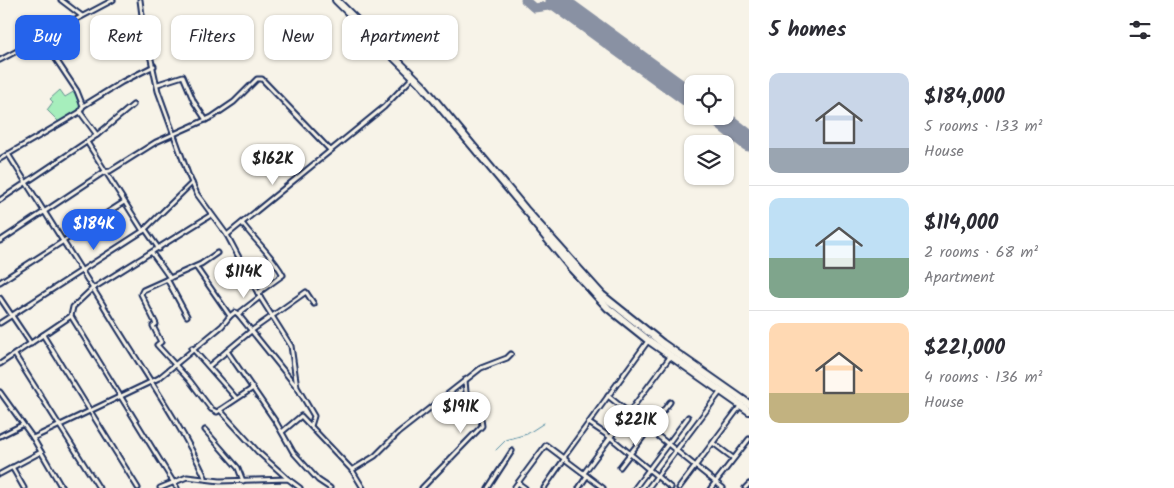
<!DOCTYPE html>
<meta charset="utf-8">
<style>
body{margin:0;font-family:Kalam,sans-serif;background:#f2f2f3;color:#2b2b33;height:100vh;display:flex;flex-direction:column;font-size:19px;white-space:nowrap}
*{box-sizing:border-box;margin:0}
p{font-size:16px;color:#7c7c81}
.icon{flex:none;width:28px;height:28px;fill:none;stroke:currentColor;stroke-width:2;stroke-linecap:round;stroke-linejoin:round}
.map{position:relative;flex:1;overflow:hidden}
.drawer{display:flex;flex-direction:column;background:#fff;width:425px}
.drawer>*{flex:none}
.top-card{position:absolute;left:15px;top:15px;width:475px;height:45px;display:flex;gap:10px}
.controls{position:absolute;left:684px;top:75px;display:grid;gap:10px}
.controls a{display:grid;place-items:center;width:50px;height:50px;border-radius:10px;background:#fff;box-shadow:0 1px 4px #0004;font-size:25px}
.price{position:absolute;translate:-50% -42px;padding:0 11px;border-radius:18px;background:#fff;color:#222;font-size:16px;line-height:32px;filter:drop-shadow(0 1px 2px #0008)}
.price::after{content:'';position:absolute;left:50%;top:30px;width:15px;height:11px;margin-left:-8px;background:inherit;clip-path:polygon(0 0,100% 0,50% 100%)}
.price.selected{background:#2563eb;color:#fff}
ul{padding:0;list-style:none}
li{display:flex;align-items:center;gap:15px;height:125px;padding:0 20px}
li+li{border-top:1px solid #e1e1e2}
li span{display:grid;place-items:center;flex:none;width:140px;height:100px;border-radius:10px;color:#555}
li>.icon{margin-inline-start:auto}
span .icon{width:60px;height:60px;fill:#fffc;stroke-width:1}
li b{font-size:21px}
h2{display:flex;justify-content:space-between;align-items:center;height:60px;padding:0 20px;font-size:21px}
.pill{padding:0 18px;border-radius:10px;background:#fff;box-shadow:0 1px 4px #0004;font-size:18px;line-height:45px}
.pill.selected{background:#2563eb;color:#fff}
main{display:flex;flex:1;min-height:0}
.map>svg:first-child{display:block}
.green{fill:#a6eebc;stroke:#608e8d}
.lines{fill:none;stroke-linecap:round;stroke-linejoin:round}
.stream{stroke:#538ca4;stroke-width:1}
.taxiway{stroke:#8991a3;stroke-width:9}
.runway{stroke:#8991a3;stroke-width:21}
.street-casing{stroke:#1b2f5e;stroke-width:7}
.highway-casing{stroke:#1b2f5e;stroke-width:10}
.street{stroke:#f7f3e8;stroke-width:3}
.highway{stroke:#f7f3e8;stroke-width:6}
</style>
<main>
<div class="map">
<svg width="749" height="488" viewBox="0 0 749 488">
<rect width="100%" height="100%" fill="#f7f3e8"/>
<filter id="ink" filterUnits="userSpaceOnUse"><feTurbulence type="fractalNoise" baseFrequency=".02" numOctaves="2"/><feDisplacementMap in="SourceGraphic" scale="10" xChannelSelector="R" yChannelSelector="G"/><feConvolveMatrix kernelMatrix="1 2 1 2 8 2 1 2 1" color-interpolation-filters="sRGB"/></filter>
<g filter="url(#ink)">
<path class="green" d="M60,90L65,97L75,91L80,109L60,123L47,110L53,102L50,99Z"/>
<g class="lines">
<path class="stream" d="M496,450L506,440L527,434L544,423"/>
<path class="taxiway" d="M525,0L534,8L556,5L566,8"/>
<g class="runway">
<path d="M556,0L692,99"/>
<path d="M717,116L749,141"/>
</g>
<g class="street-casing">
<g id="street">
<path d="M61,0L82,16"/>
<path d="M140,0L143,23L158,91L188,174L197,194L227,235L260,297L291,346L297,387L314,416L311,426"/>
<path d="M41,37L77,91L83,106L80,112L97,135"/>
<path d="M0,60L113,0"/>
<path d="M158,84L183,76L194,102L206,120"/>
<path d="M83,106L122,82L154,66"/>
<path d="M87,142L143,231"/>
<path d="M8,154L102,303C136,361 177,416 205,477"/>
<path d="M0,159L80,112"/>
<path d="M0,200L97,135L133,105"/>
<path d="M242,223C256,242 272,255 283,275L258,293"/>
<path d="M145,229L159,249"/>
<path d="M227,235L384,107L413,77"/>
<path d="M0,241L104,172L110,171L156,142L212,117L234,102L257,79H262L330,150"/>
<path d="M152,253L170,278"/>
<path d="M217,253L201,264L143,290L141,294L156,324L153,326L161,342L157,345L190,381L211,409L217,412L253,388"/>
<path d="M167,279L187,316"/>
<path d="M0,282L124,202"/>
<path d="M0,298L31,344"/>
<path d="M238,314L260,297"/>
<path d="M230,316L235,312L238,314L296,386"/>
<path d="M0,323L143,231L192,183"/>
<path d="M43,335L138,488"/>
<path d="M192,348L236,398"/>
<path d="M227,351L276,422L293,452L318,480L330,488"/>
<path d="M15,355L99,488"/>
<path d="M0,364L71,316"/>
<path d="M209,366L251,331L306,292L314,304"/>
<path d="M0,392L33,438L62,488"/>
<path d="M608,396L723,488"/>
<path d="M220,410L258,452L288,479"/>
<path d="M589,423L610,437L671,488"/>
<path d="M205,430L238,468L243,481"/>
<path d="M282,432L301,416L352,470"/>
<path d="M0,436L22,425"/>
<path d="M33,438L159,378L222,326L230,316L196,267"/>
<path d="M713,443L733,458"/>
<path d="M564,457L648,341"/>
<path d="M12,467L24,488"/>
<path d="M620,467L670,402"/>
<path d="M584,473L670,357"/>
<path d="M0,474L41,452"/>
<path d="M518,483L525,488"/>
<path d="M160,488L187,477L220,481L288,479L300,488"/>
<path d="M177,488L71,316L73,307L92,289L211,215"/>
<path d="M363,488L352,470L375,456L398,433L481,368L507,358L511,354"/>
<path d="M422,488L482,426L481,419L476,412L478,410L466,392L465,380"/>
<path d="M488,488L512,451"/>
<path d="M514,488L546,445L603,488"/>
<path d="M544,488L565,458"/>
<path d="M579,488L587,476"/>
<path d="M635,488L688,417"/>
<path d="M648,488L721,391"/>
<path d="M679,488L741,405"/>
<path d="M711,488L749,439"/>
<path d="M745,488L749,484"/>
</g>
</g>
<g class="highway-casing">
<g id="highway">
<path d="M336,0L422,85L525,209L602,295L662,343L749,404"/>
<path d="M532,220L572,269L608,308L648,340L749,411"/>
</g>
</g>
<use href="#street" class="street"/>
<use href="#highway" class="highway"/>
</g>
</g>
</svg>
<div class="controls">
<a><svg class="icon" aria-label="locate" viewBox="0 0 24 24"><circle cx="12" cy="12" r="6"/><path d="M12 2v4M12 18v4M2 12h4M18 12h4"/></svg></a>
<a><svg class="icon" aria-label="layers" viewBox="0 0 24 24"><path d="M12 4l9 5-9 5-9-5zM3 14l9 5 9-5"/></svg></a>
</div>
<b class="price" style="left:273px;top:186px">$162K</b>
<b class="price selected" style="left:94px;top:251px">$184K</b>
<b class="price" style="left:244px;top:299px">$114K</b>
<b class="price" style="left:461px;top:434px">$191K</b>
<b class="price" style="left:636px;top:447px">$221K</b>
<div class="top-card">
<a class="pill selected">Buy</a>
<a class="pill">Rent</a>
<a class="pill">Filters</a>
<a class="pill">New</a>
<a class="pill">Apartment</a>
</div>
</div>
<section class="drawer">
<h2>5 homes<svg class="icon" aria-label="filters" viewBox="0 0 24 24"><path d="M4 7h16M4 17h16"/><circle cx="9" cy="7" r="2"/><circle cx="15" cy="17" r="2"/></svg></h2>
<ul>
<li><span style="background:linear-gradient(#c9d6e8 75%,#9aa5b1 0)"><svg class="icon" aria-label="home" viewBox="0 0 24 24"><path d="M3 11l9-7 9 7M6 9v11h12V9"/></svg></span><div><b>$184,000</b><p>5 rooms · 133 m²</p><p>House</p></div></li>
<li><span style="background:linear-gradient(#bfe0f5 60%,#7fa58c 0)"><svg class="icon" aria-label="home" viewBox="0 0 24 24"><path d="M3 11l9-7 9 7M6 9v11h12V9"/></svg></span><div><b>$114,000</b><p>2 rooms · 68 m²</p><p>Apartment</p></div></li>
<li><span style="background:linear-gradient(#ffd9b3 70%,#c2b280 0)"><svg class="icon" aria-label="home" viewBox="0 0 24 24"><path d="M3 11l9-7 9 7M6 9v11h12V9"/></svg></span><div><b>$221,000</b><p>4 rooms · 136 m²</p><p>House</p></div></li>
</ul>
</section>
</main>
